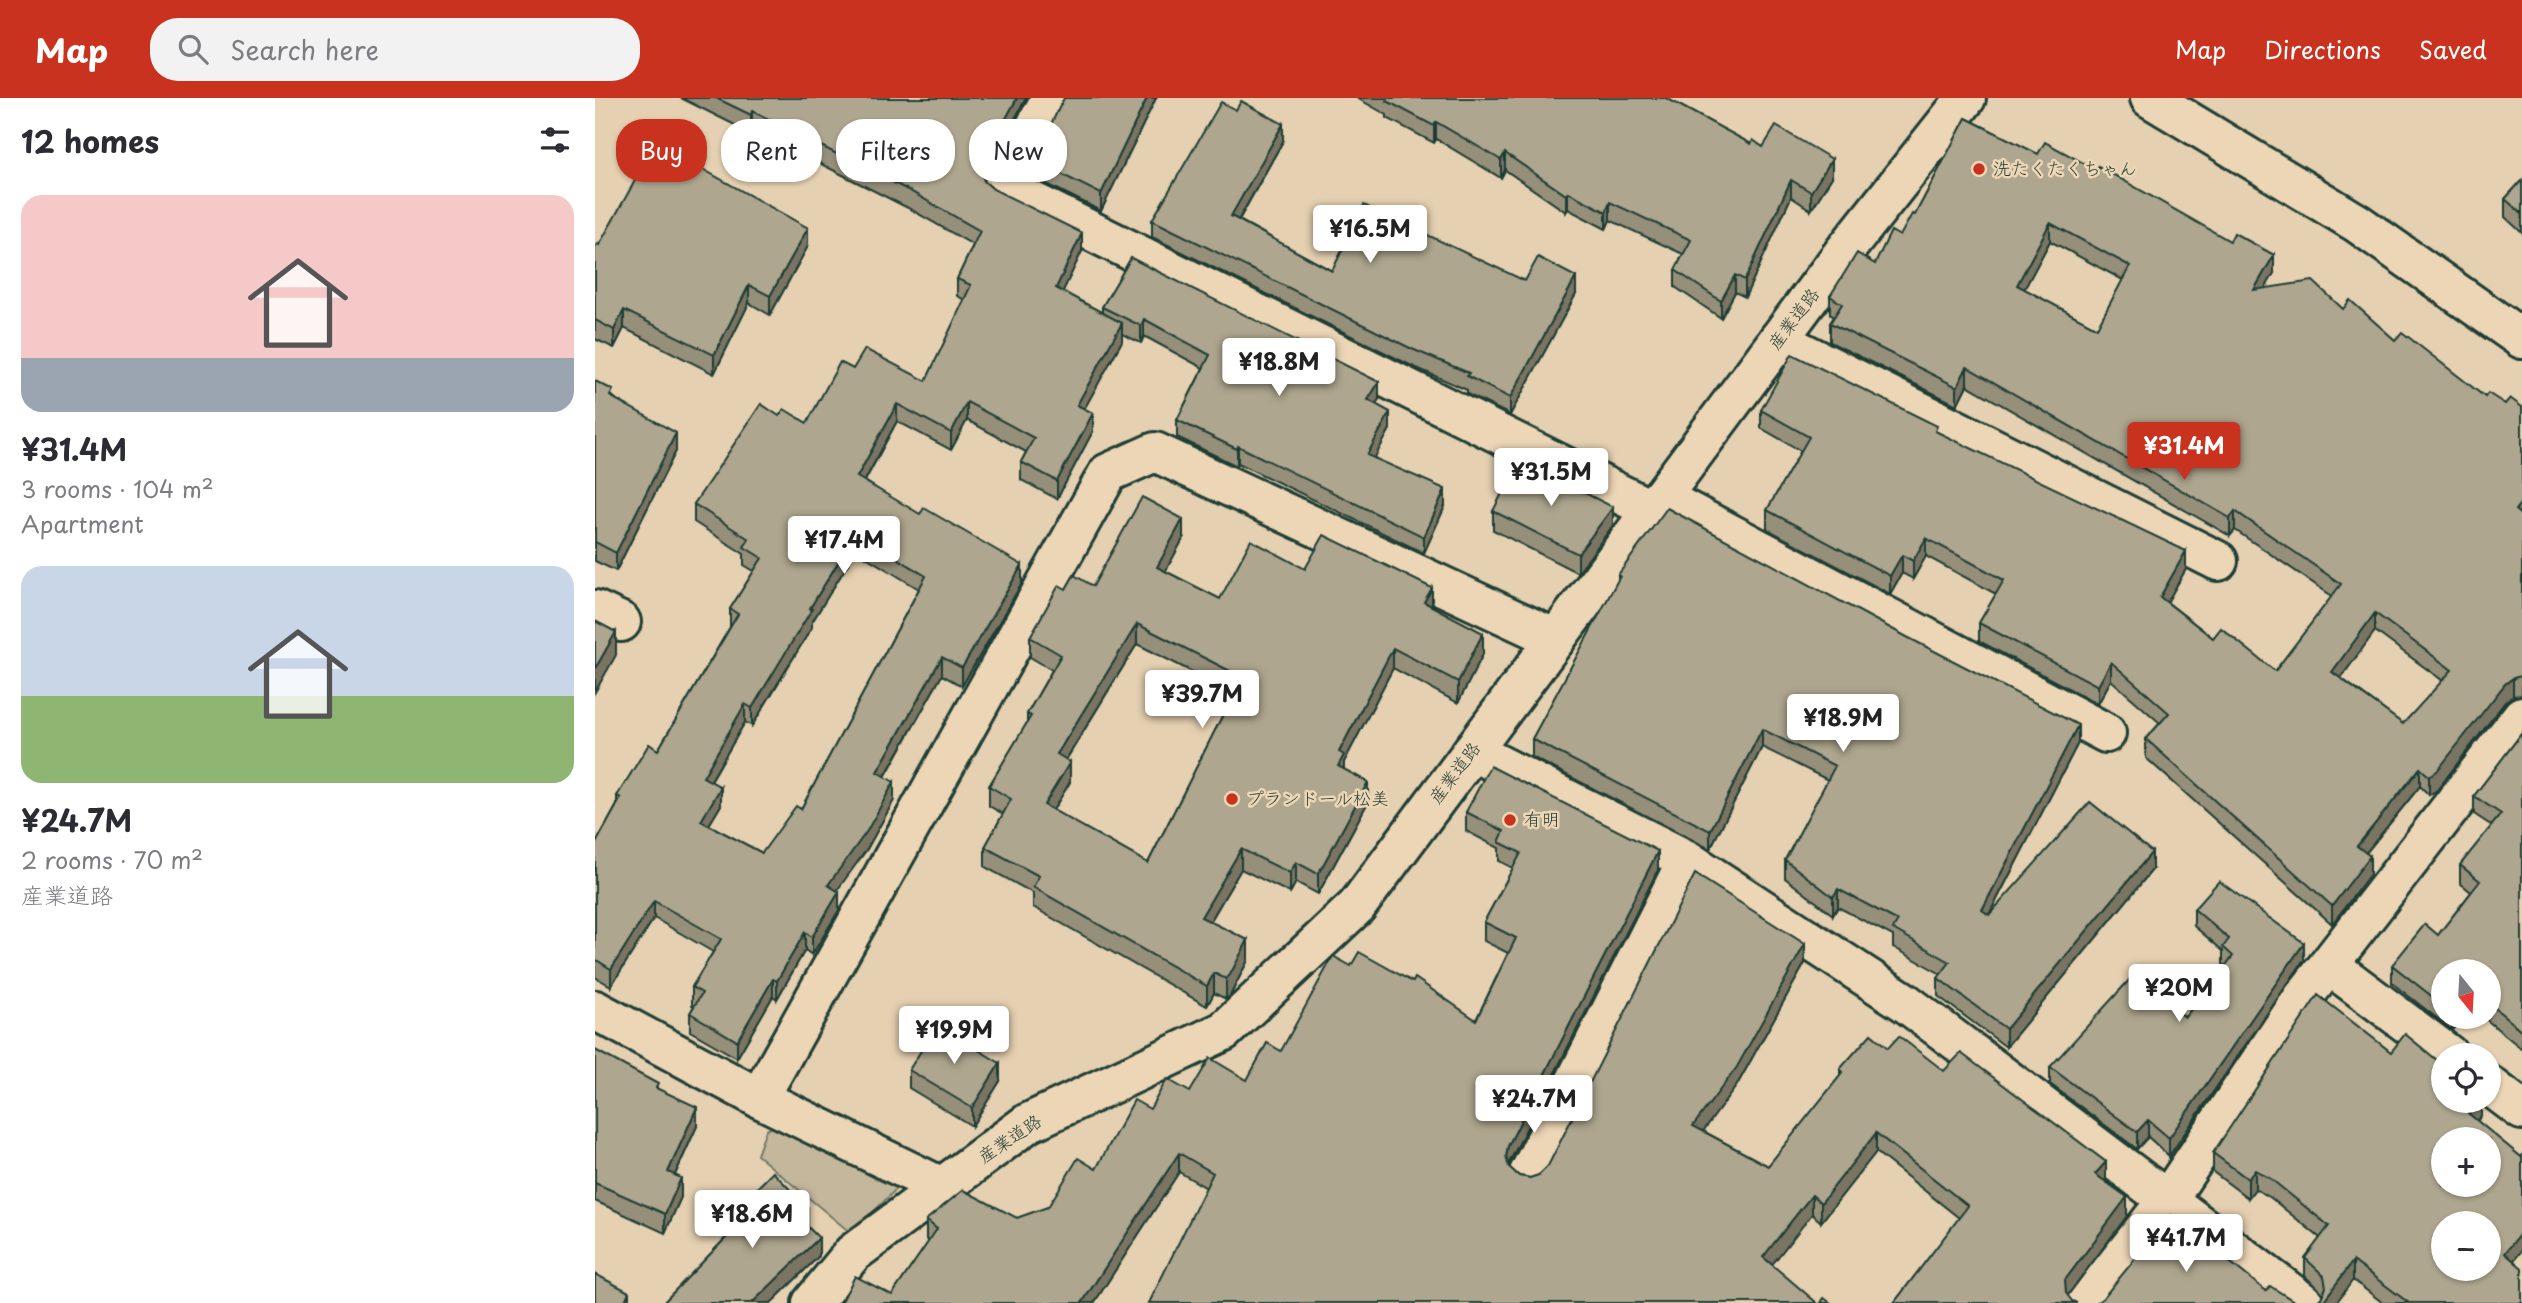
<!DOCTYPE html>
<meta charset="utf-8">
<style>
body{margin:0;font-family:"Playpen Sans","Klee One",sans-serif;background:#f2f2f3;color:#2b2b33;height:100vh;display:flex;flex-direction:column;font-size:26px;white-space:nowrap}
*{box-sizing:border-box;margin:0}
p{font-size:23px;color:#7c7c81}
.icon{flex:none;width:38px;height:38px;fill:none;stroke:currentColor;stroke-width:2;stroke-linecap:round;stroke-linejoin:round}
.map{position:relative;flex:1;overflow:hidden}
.sheet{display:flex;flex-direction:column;background:#fff;width:595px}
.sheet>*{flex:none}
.top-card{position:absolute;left:21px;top:21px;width:665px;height:63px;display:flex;gap:14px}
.needle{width:46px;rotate:162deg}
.tools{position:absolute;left:1836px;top:861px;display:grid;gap:14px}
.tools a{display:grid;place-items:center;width:70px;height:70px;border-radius:50%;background:#fff;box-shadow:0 2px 5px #0004;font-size:35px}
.price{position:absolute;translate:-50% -60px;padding:0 16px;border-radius:7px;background:#fff;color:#222;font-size:23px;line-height:46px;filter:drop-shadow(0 2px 4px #0008)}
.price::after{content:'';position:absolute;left:50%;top:42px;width:21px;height:16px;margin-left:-10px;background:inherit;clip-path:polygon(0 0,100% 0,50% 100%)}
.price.on{background:#c8321e;color:#fff}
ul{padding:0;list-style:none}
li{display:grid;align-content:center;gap:14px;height:371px;padding:0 21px}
li span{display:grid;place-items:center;height:217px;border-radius:21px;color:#555}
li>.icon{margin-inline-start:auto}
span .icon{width:126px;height:126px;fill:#fffc;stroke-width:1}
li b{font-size:30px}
h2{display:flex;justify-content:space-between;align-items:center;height:84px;padding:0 21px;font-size:30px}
.pill{padding:0 24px;border-radius:28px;background:#fff;box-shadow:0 2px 5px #0004;font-size:24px;line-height:63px}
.pill.on{background:#c8321e;color:#fff}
header{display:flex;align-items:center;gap:42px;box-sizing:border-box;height:98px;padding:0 35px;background:#c8321e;color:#fff}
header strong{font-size:33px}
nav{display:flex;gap:38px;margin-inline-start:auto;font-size:24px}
.search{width:490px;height:63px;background:#f2f2f3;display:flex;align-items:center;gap:18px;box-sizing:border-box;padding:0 24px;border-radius:28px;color:#7c7c81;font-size:26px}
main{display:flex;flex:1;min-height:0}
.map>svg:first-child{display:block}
.green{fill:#c4b79c;stroke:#727a68;stroke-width:2}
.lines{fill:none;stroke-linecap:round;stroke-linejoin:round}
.street-casing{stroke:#1f3d34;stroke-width:44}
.secondary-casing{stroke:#1f3d34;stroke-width:44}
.street{stroke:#edd6b6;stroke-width:38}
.secondary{stroke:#edd6b6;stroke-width:38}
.wall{fill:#968f7a;stroke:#1f3d34;stroke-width:2;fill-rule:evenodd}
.shaded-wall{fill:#7a7463;stroke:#1f3d34;stroke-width:2}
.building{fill:#aea68e;stroke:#1f3d34;stroke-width:2;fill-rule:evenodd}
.poi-dot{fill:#c8321e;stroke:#edd6b6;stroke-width:2.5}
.labels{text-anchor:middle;stroke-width:5;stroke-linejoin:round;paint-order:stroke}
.poi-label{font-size:18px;fill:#1f3d34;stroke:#edd6b6;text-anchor:start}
.street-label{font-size:18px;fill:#1f3d34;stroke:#edd6b6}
</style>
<header>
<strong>Map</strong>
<div class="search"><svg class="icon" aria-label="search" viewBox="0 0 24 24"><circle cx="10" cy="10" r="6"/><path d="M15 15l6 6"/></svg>Search here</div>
<nav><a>Map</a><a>Directions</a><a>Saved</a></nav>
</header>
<main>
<section class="sheet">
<h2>12 homes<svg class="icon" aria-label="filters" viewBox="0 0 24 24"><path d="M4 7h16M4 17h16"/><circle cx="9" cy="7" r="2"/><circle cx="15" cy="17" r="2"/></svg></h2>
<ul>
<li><span style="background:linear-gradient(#f6c9c9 75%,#9aa5b1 0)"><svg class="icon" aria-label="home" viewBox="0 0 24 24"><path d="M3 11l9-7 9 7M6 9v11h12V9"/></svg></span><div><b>¥31.4M</b><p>3 rooms · 104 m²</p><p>Apartment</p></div></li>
<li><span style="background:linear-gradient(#c9d6e8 60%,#8fb573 0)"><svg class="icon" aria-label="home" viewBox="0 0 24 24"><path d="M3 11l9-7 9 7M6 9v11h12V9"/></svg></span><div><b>¥24.7M</b><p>2 rooms · 70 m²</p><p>産業道路</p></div></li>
</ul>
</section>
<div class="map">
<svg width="1927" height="1205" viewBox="0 0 1927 1205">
<rect width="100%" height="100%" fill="#e5d0b1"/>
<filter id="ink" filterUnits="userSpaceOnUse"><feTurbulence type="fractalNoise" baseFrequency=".0143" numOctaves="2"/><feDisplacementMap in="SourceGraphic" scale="14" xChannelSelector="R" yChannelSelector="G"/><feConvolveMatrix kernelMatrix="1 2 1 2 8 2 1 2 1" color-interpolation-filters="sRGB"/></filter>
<g filter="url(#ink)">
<path class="green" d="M191,1023L297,1076L301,1091L257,1136L162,1057L171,1032Z"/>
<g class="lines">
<g class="street-casing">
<g id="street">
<path d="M456,0L408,89L1057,412"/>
<path d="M1183,242L1623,463"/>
<path d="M1066,399L1511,635"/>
<path d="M0,512L26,524"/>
<path d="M877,653L1092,762L1311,905L1709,1205"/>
<path d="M1734,867L1854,957"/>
<path d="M0,912L164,1000L347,1089"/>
<path d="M1894,987L1927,1012"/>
<path d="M164,1000L513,375L560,354L961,541"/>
<path d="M933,1077L1092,762"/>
<path d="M1491,1205L1573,1101L1707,901L1927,618"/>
</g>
</g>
<g class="secondary-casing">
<g id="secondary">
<path d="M1555,0L1762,125L1927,241"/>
<path d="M217,1205L258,1155L433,1025L629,933L762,808L1248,155L1371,0"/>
</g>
</g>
<use href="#street" class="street"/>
<use href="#secondary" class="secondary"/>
</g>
<g class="wall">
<path d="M86,0H431L388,80L389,83L398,91L487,153L467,194L507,215V209L536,160L784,301L781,306L795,331L779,360L850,408L829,455L643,365L642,368L582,339V322L608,270L549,238L546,245L527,236V243L489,311L498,333L462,401L426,382V364L431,354L372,322L356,352L302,323L270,383L427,485L367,588L347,577L290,679L299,702L272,751L241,792L244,812L217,857L210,852L182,901L178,898L142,960L95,933V915L99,908L97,907V889L118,854L59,820L16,888L0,879V747L22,707V698L63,652L135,529V511L159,473L149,467V456L99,424V406L184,318L212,325L258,271L331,283L370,202L362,198V181L378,147L313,110L157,31L156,35ZM261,453L324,491L206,711L167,755L114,727L126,707L116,683L150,624L157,628L217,529V524Z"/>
<path d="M561,0L506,113L438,79V62Z"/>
<path d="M762,0H1071L1156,46L1168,49L1237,79L1216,112L1196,99L1150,199L1140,194L1126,220L1080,189V172L1088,156L1015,122L1011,131L973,111L971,114L910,72L906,80L841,41L839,45L792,20V17Z"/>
<path d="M641,12L688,43L644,122L737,173L930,183L981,196L915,317L872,296V292L817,268L557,139V122Z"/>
<path d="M1371,20L1679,175L1670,190L1748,211L1890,299L1910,306L1927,309V597L1918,598L1910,604L1842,692L1834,697L1825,688L1771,755L1775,776L1737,826L1551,660V641L1565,625L1516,582L1503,606L1384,543V525L1401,496L1331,458L1318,481L1307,475L1295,496L1172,431V412L1206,353L1166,330V312L1342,334L1591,471L1572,504L1618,540L1680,573L1737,498L1640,432L1635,438L1372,287L1362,307L1235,244V225L1239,219L1235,216V198L1280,166L1305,138L1320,117ZM1455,143L1528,182L1502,230L1429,191ZM1780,533L1848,583L1808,626L1746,580Z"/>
<path d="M1927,82V135L1910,119V101Z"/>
<path d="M4,147L213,148L175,217L154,205L119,276L29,230L19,250L0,241V149Z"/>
<path d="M0,283L81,353L21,473L0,463Z"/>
<path d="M898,413L1018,427L983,475L898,432Z"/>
<path d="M588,441L570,473L625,501L710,471L837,508L888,556L863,605L798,570L749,664V672L773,704L733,778L723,796L701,784L695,795L646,771L615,824L653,862L635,898L631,901L619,895L612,908L438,809V795L390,769V749L408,716L394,708V688L432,625V616L457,572L435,559V539L471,491L498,488ZM542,546L639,595L553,765L458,712L475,684L471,662Z"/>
<path d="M1023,477L1483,645L1394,817L1557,772L1411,949L1343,898V880L1346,876L1298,849V838L1243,809L1238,817L1190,780V762L1233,682L1167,649L1115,751L937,659V641L1023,483Z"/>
<path d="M1927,635V951L1888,919H1894V873H1848V919H1868L1857,932L1797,885V867L1843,837L1876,794L1865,785V767L1897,728L1879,716V698Z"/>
<path d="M871,714L1063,772L914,1067V1069L924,1078L935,1080L944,1077L1210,865L1142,987L1108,1033L1173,1068L1245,978V971L1293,950L1349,973L1511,1083L1532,1118L1473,1197L1299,1205L1364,1120L1281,1054L1226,1124L1217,1116L610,1089L584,1074L499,1205H246L297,1197L334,1143L331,1141V1122L422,1120L453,1109L501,1071L555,1011L595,994L652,982L686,953L756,868L881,922L913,855L889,843V824L918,770L904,763V750L871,733Z"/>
<path d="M1599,811L1709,862L1574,1058L1553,1039L1542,1051L1455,986V969L1544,887L1590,919L1630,868L1628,866V853L1599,828Z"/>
<path d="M0,952L63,991L102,1028L80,1077L86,1099L70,1135L0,1103Z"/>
<path d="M1796,954L1886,1003V1018L1882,1023L1926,1059L1927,1058V1152L1918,1163L1927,1205H1788L1758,1182L1726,1200L1728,1196L1710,1178V1160L1725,1140L1676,1100L1660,1091L1653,1100L1618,1074V1055Z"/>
<path d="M314,972L405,983L377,1028L314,990Z"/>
<path d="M149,1103L212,1128L224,1158L176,1205H68L149,1121Z"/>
</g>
<g class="shaded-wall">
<path d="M422,0H431L389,79L386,72L389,61Z"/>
<path d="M552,0H561L506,113V96Z"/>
<path d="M157,13V31L156,35V17Z"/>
<path d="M841,24V41L839,45V28Z"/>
<path d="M688,26V43L636,135V118Z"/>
<path d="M910,55V72L906,80V62Z"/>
<path d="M1237,61V79L1216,112V94Z"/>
<path d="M1196,82V99L1150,199V182Z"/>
<path d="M973,94V111L971,114V97Z"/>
<path d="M1015,104V122L1011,131V114Z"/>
<path d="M1455,125V143L1422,205V187Z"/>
<path d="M213,130V148L175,217V198Z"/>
<path d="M487,135V153L461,208V190Z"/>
<path d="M1679,157V175L1659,210V192Z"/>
<path d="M1140,177V194L1126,220V203Z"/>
<path d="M981,179V196L915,317V300Z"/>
<path d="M154,187V205L119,276V257Z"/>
<path d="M29,212V230L19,250V232Z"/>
<path d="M549,221V238L546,245V228Z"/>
<path d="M527,225V243L482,324V307Z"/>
<path d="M1372,269V287L1362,307V289Z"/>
<path d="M784,284V301L773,319V302Z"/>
<path d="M372,304V322L356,352V335Z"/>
<path d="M302,306V323L262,397V379Z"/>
<path d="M795,314V331L772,374V357Z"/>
<path d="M498,315V333L462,401V383Z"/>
<path d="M81,335V353L21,473V455Z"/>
<path d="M643,348V365L642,368V351Z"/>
<path d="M850,391V408L829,455V439Z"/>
<path d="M1927,403V421L1920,412Z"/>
<path d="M1018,409V427L983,475V456Z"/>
<path d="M1640,413V432L1635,438V420Z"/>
<path d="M588,421V441L562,489V469Z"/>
<path d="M261,435V453L217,524V529L157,628V610L215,510Z"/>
<path d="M1331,440V458L1318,481V463Z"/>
<path d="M1591,453V471L1565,517V499Z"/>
<path d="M1307,457V475L1295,496V478Z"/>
<path d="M427,467V485L367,588V570Z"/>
<path d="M837,490V510L829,504Z"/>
<path d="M1780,515V533L1737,592V574Z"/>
<path d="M542,526V546L462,676V656Z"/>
<path d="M21,534V557L0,594V571Z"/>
<path d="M888,535V556L863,605V584Z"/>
<path d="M798,550V570L749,664V677L743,688L744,654Z"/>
<path d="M347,559V577L282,692V674Z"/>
<path d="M1516,564V582L1503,606V588Z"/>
<path d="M1918,580V598L1910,604L1842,692L1834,697V678L1910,586Z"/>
<path d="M150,606V624L108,696V679Z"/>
<path d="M1483,627V645L1387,830V812Z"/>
<path d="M1167,631V649L1115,751V733Z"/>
<path d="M475,664V684L449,727V707Z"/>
<path d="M1825,670V688L1762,766V748Z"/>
<path d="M299,684V702L272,751L233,805V787Z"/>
<path d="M773,684V704L723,796V776Z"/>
<path d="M126,689V707L106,740V723Z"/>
<path d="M646,751V771L606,839V819Z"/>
<path d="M1063,753V772L913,1067L911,1059L913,1048Z"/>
<path d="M1557,754V772L1411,949V931Z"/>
<path d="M1775,758V776L1737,826V808Z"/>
<path d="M701,764V784L695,795V775Z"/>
<path d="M1243,791V809L1238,817V799Z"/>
<path d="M244,794V812L217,857V839Z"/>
<path d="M59,803V820L16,888V871Z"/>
<path d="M210,834V852L182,901V883Z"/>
<path d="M653,842V862L635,898L631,901V881Z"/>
<path d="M1709,845V862L1574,1058V1040Z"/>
<path d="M1210,846V865L1142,987L1098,1047V1028Z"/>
<path d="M619,875V895L612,908V888Z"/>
<path d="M178,881V898L142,960V943Z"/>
<path d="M1857,919H1868L1857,932Z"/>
<path d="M405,965V983L377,1028V1010Z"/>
<path d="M1883,1003H1886V1018L1873,1034V1015Z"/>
<path d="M102,1009V1028L73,1092V1074Z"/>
<path d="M1553,1022V1039L1542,1051V1034Z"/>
<path d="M1281,1035V1054L1226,1124V1105Z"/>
<path d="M584,1055V1074L499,1205H487Z"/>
<path d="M1511,1064V1083L1500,1095V1076Z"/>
<path d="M1660,1072V1091L1653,1100V1081Z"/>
<path d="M86,1080V1099L70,1135V1116Z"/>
<path d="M1217,1097V1116L1168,1178V1159Z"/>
<path d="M1532,1099V1118L1470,1201V1182Z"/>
<path d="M213,1110V1128L203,1119Z"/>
<path d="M1927,1133V1152L1910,1174V1155Z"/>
<path d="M224,1140V1158L176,1205H157Z"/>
<path d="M1758,1163V1182L1741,1205H1727Z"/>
<path d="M34,1194V1205H29Z"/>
</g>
<g class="building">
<path d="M121,0H422L389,61L386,72L389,83L398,91L487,135L461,190L527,225L482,307L498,315L462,383L426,364L439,340L372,304L356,335L302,306L262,379L325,416L329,410L427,467L367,570L347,559L282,674L299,684L272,733L233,787L244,794L217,839L210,834L182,883L178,881L142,943L95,915L107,895L97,889L126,841L59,803L16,871L0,861V747L26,700L22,698L54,646L63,652L143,516L135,511L167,460L149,449L154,441L99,406L166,306L184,318L189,311L212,325L245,264L258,271L270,251L331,283L376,187L362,181L385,133L313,92L157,13L156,17ZM261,435L331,478L206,711L201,708L167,755L106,723L126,689L108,679L150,606L157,610L217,511L215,510Z"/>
<path d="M469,0H552L506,96L438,62Z"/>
<path d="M792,0H1071L1156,46L1158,42L1168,49L1181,28L1237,61L1216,94L1196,82L1150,182L1140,177L1126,203L1080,172L1096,142L1015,104L1011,114L973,94L971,97L910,55L906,62L841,24L839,28L792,3L793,1Z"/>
<path d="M646,3L688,26L636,118L737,173L769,107L930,183L943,159L981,179L915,300L872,278L874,275L817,251L557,122L626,4L641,12Z"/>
<path d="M1371,20L1443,56L1450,44L1501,72L1503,68L1635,143L1639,135L1679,157L1659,192L1718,183L1748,211L1755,202L1800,242L1807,234L1890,299L1893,295L1910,306L1915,300L1927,309V403L1920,412L1927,418V578L1918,580L1910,586L1842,673L1834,678L1825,670L1762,748L1775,758L1737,808L1551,641L1574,615L1516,564L1503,588L1384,525L1409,482L1331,440L1318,463L1307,457L1295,478L1172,412L1214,339L1166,312L1197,256L1342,328L1340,333L1591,453L1565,499L1618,540L1626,530L1680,573L1746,486L1640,413L1635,420L1372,269L1362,289L1235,225L1247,206L1235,198L1262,155L1280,166L1296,133L1305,138L1317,116L1320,117ZM1455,125L1535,168L1502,230L1422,187ZM1780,515L1857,572L1808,626L1737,574Z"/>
<path d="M61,45L213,130L175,198L154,187L119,257L29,212L19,232L0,222V149L2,146L4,147Z"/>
<path d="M1927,82V116L1910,101Z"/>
<path d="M536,160L784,284L773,302L795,314L772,357L850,391L829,439L643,348L642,351L582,322L615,257L549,221L546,228L507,209Z"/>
<path d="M0,283L18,292L15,298L81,335L21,455L0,444Z"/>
<path d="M924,362L1018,409L983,456L898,413Z"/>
<path d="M547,399L588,421L562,469L625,501L656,442L710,471L729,437L837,490L829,504L888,535L863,584L798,550L744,654L749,657L743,668L773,684L733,758L723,776L701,764L695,775L646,751L606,819L653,842L635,877L631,881L619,875L612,888L438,789L444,778L390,749L416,701L394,688L436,618L432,616L466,557L435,539L464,487L471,491L479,477L498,488ZM542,526L647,579L553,765L449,707L475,664L462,656Z"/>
<path d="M1072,410L1312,539L1483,627L1387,812L1394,817L1495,704L1557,754L1411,931L1343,880L1355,864L1298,831L1303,823L1243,791L1238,799L1190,762L1240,668L1167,631L1115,733L937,641L1025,478L1023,477Z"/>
<path d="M0,523L21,534L0,571Z"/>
<path d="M1927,635V933L1894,905V873H1848V907L1797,867L1830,826L1843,837L1885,783L1865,767L1906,716L1879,698Z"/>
<path d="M895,668L1063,753L913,1048L911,1059L914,1069L924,1078L935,1080L944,1077L953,1068L1100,776L1210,846L1142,969L1098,1028L1173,1068L1248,974L1245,971L1276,936L1293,950L1304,938L1349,973L1366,955L1511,1064L1500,1076L1532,1099L1470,1182L1471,1195L1477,1203L1482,1205H1299L1373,1108L1281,1035L1226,1105L1217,1097L1168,1159L1222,1205H554L618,1075L584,1055L487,1205H246L260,1178L297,1197L342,1131L331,1122L368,1092L422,1120L453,1109L483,1060L501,1071L539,1002L555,1011L572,981L595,994L615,960L652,982L672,945L686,953L738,858L756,868L764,854L818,884L820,880L881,922L921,840L889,824L926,755L904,744L909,733L871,714Z"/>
<path d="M1624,783L1709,845L1574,1040L1553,1022L1542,1034L1455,969L1536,880L1544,887L1546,884L1590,919L1638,858L1628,849L1634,841L1599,811Z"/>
<path d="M1723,897L1796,954L1810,936L1848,967V1003H1883L1873,1015L1926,1059L1927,1058V1133L1910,1155L1927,1170V1205H1814L1758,1163L1727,1205H1719L1726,1200L1731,1189L1729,1178L1710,1160L1734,1128L1676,1081L1660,1072L1653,1081L1618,1055ZM1848,1041H1894V1087H1848ZM1848,1125H1894V1171H1848Z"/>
<path d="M342,927L405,965L377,1010L314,972Z"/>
<path d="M0,952L63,986L61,990L102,1009L73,1074L86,1080L70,1116L0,1085Z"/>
<path d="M178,1074L213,1110L203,1119L224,1140L157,1205H68L158,1112L149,1103Z"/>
<path d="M1576,1117L1671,1193L1675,1188L1702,1205H1501L1508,1200Z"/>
<path d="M0,1176L34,1194L29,1205H0Z"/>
<path d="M1229,1200L1236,1205H1226Z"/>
</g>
</g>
<g class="poi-dot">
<circle cx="1384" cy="71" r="7"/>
<circle cx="637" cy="701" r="7"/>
<circle cx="915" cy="722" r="7"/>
</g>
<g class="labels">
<g class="poi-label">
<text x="1398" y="77">洗たくたくちゃん</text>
<text x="651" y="707">プランドール松美</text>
<text x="929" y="728">有明</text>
</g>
<g class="street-label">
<text transform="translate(1199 221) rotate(-53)" y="6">産業道路</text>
<text transform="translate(860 675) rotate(-53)" y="6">産業道路</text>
<text transform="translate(415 1041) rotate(-34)" y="6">産業道路</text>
</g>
</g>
</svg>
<div class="tools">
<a><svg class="needle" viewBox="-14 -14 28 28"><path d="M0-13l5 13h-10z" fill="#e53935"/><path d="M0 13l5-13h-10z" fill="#7c7c81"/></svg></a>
<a><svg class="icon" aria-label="locate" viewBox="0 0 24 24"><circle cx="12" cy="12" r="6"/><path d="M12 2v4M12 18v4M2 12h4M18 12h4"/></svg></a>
<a>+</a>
<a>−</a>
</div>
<b class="price" style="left:775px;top:167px">¥16.5M</b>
<b class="price" style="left:684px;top:300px">¥18.8M</b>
<b class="price on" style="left:1589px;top:384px">¥31.4M</b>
<b class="price" style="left:956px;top:410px">¥31.5M</b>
<b class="price" style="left:249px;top:478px">¥17.4M</b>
<b class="price" style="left:607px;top:632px">¥39.7M</b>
<b class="price" style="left:1248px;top:656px">¥18.9M</b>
<b class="price" style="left:1584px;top:926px">¥20M</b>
<b class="price" style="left:359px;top:968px">¥19.9M</b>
<b class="price" style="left:939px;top:1037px">¥24.7M</b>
<b class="price" style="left:157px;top:1152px">¥18.6M</b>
<b class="price" style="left:1591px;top:1176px">¥41.7M</b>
<div class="top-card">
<a class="pill on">Buy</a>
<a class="pill">Rent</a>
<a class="pill">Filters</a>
<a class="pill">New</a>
</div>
</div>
</main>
